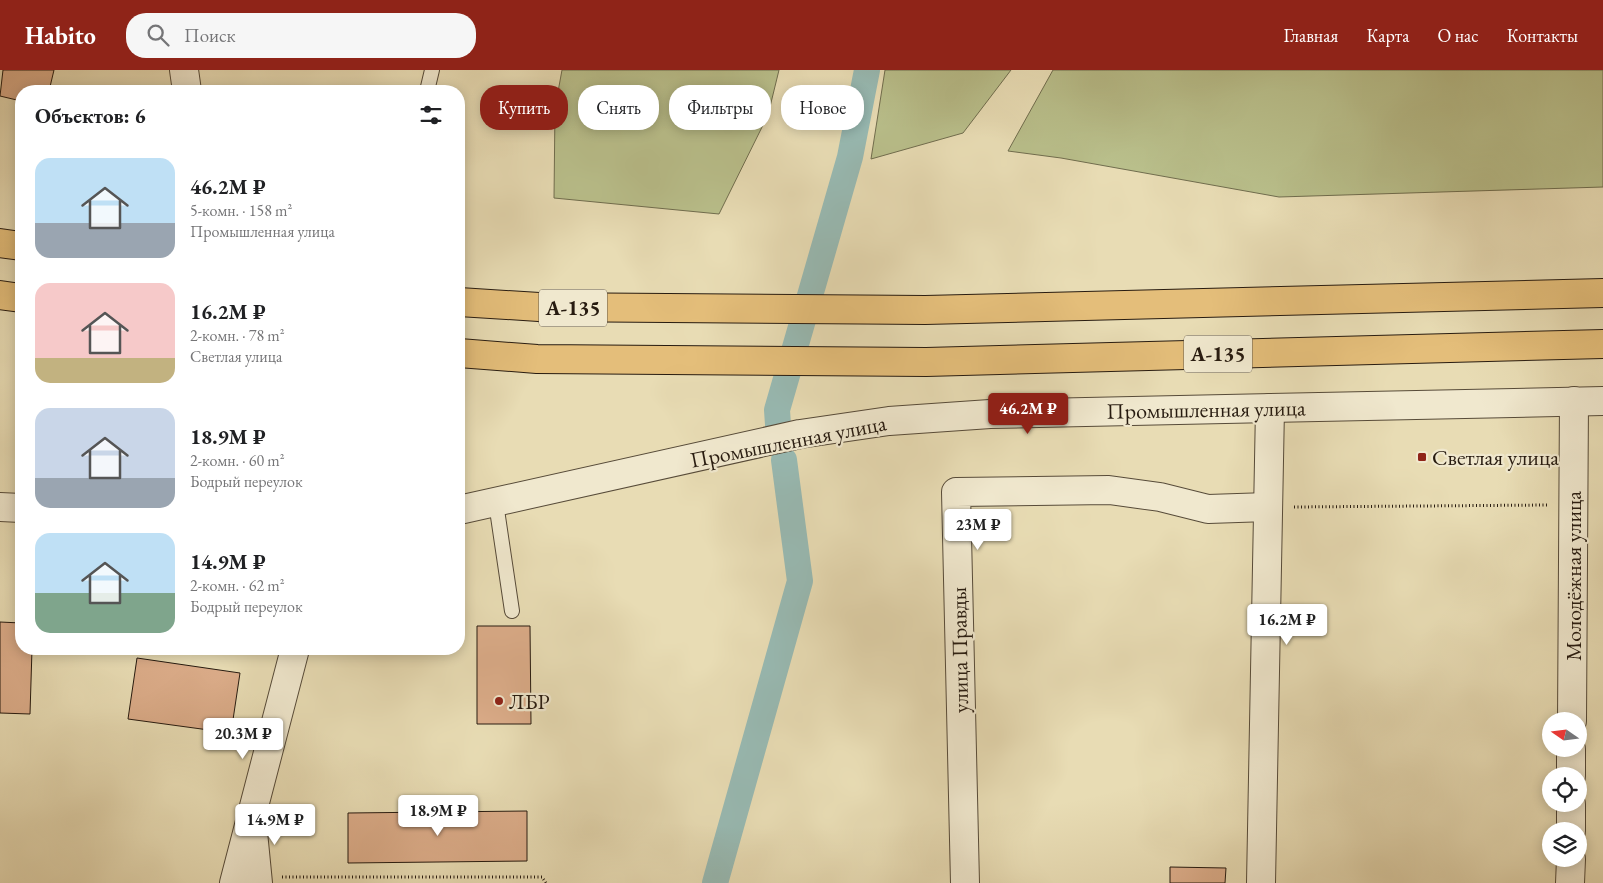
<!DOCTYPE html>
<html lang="ru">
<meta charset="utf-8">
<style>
body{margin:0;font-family:"EB Garamond",serif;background:#f6f6f6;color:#202124;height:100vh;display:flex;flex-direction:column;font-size:19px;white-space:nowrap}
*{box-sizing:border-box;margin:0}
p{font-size:16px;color:#757577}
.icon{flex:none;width:28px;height:28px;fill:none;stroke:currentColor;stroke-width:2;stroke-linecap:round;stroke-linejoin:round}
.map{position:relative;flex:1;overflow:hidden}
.drawer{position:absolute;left:15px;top:15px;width:450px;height:570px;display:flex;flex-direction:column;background:#fff;border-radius:20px;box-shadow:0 2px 12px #0003}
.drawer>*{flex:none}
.banner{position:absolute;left:480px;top:15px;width:475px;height:45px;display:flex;gap:10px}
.needle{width:32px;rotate:284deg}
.tools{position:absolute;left:1542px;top:642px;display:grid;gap:10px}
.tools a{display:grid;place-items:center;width:45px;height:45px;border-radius:50%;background:#fff;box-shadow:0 2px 12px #0003;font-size:25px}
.price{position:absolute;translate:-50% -42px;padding:0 11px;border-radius:5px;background:#fff;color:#222;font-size:16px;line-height:32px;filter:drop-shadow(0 1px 2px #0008)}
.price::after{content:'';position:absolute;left:50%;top:30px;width:15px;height:11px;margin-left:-8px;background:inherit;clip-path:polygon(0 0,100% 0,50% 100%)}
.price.current{background:#8f2418;color:#fff}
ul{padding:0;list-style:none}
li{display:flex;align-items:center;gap:15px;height:125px;padding:0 20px}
li span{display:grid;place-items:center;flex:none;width:140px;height:100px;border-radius:15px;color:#555}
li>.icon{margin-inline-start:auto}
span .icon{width:60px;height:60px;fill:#fffc;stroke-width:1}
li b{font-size:21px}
h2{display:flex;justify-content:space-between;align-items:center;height:60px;padding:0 20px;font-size:21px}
.tag{padding:0 18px;border-radius:20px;background:#fff;box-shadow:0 2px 12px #0003;font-size:18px;line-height:45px}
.tag.current{background:#8f2418;color:#fff}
header{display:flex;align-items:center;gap:30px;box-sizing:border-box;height:70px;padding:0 25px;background:#8f2418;color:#fff}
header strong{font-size:24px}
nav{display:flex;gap:28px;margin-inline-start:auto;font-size:18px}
.search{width:350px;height:45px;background:#f6f6f6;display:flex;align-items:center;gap:12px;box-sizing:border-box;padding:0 18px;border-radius:20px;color:#757577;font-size:19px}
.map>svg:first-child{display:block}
.green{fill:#b9bf8b;stroke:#706d4e}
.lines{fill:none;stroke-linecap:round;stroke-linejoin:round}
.canal{stroke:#98bab3;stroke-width:26}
.building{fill:#dbac89;stroke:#271b10}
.service-casing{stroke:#574b39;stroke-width:16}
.minor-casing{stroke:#574b39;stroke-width:30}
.tertiary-casing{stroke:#574b39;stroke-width:30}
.trunk-casing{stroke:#271b10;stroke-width:30}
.path{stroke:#271b10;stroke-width:3;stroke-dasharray:1 2.5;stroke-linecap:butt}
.service{stroke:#f0e8ce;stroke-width:14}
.minor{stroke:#f0e8ce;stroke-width:28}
.tertiary{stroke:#f0e8ce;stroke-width:28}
.trunk{stroke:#e4be7a;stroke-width:28}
.poi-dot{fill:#8f2418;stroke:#f0e8ce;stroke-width:2}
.labels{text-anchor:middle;stroke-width:4.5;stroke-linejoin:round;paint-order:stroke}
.shield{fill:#f0e8ce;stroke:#635849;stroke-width:1}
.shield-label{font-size:21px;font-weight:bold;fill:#271b10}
.street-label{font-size:22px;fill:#271b10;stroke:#f0e8ce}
.poi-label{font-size:22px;fill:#271b10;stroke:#f0e8ce;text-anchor:start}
</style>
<header>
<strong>Habito</strong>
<div class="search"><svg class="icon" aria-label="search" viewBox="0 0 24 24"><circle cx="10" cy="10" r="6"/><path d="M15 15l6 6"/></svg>Поиск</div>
<nav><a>Главная</a><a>Карта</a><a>О нас</a><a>Контакты</a></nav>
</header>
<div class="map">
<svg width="1603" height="813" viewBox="0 0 1603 813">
<rect width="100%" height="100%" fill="#e8dcb4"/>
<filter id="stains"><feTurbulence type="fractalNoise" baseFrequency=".004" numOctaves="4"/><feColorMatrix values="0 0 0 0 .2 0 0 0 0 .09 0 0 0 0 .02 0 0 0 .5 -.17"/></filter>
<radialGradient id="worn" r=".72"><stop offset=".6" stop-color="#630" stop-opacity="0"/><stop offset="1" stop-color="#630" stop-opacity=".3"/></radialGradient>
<g class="green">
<path d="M562,0H779L768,45L719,144L554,128L555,38Z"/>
<path d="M885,0H1011L963,63L871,89Z"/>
<path d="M1053,0H1603V117L1279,127L1061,88L1008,81Z"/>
</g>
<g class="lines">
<g class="canal">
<path d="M778,355L777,340L850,87L867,0"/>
<path d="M715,813L800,511L784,390"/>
</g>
</g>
<g class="building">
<path d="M3,0H54L49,21H21V31L0,26Z"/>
<path d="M0,552L21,553V579H32L30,644L0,643Z"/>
<path d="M477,556H530L531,654H477Z"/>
<path d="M137,588L240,603L231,663L128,649Z"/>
<path d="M527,741V791L348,793V743Z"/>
<path d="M1170,797L1226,798L1225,813H1170Z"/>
</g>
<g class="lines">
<g class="service-casing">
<g id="service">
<path d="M427,21L432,0"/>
<path d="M496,433L512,541"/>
</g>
</g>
<g class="minor-casing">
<g id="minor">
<path d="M184,0L187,21"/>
<path d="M1572,651L1574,331"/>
<path d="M1571,706V679"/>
<path d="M1571,761V734"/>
<path d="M253,762L258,813"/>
<path d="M234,813L295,579"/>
<path d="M965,813L956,422L1109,420L1160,427L1208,439L1268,437"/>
<path d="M1261,813L1270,338"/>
<path d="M1570,813L1571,789"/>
</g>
</g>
<g class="tertiary-casing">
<g id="tertiary">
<path d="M0,437L21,438"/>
<path d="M459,440L800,364L889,351L990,344L1603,331"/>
</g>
</g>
<g class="trunk-casing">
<g id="trunk">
<path d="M0,173L21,176"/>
<path d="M0,225L21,228"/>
<path d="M459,232L539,237L925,240L1603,223"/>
<path d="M459,283L537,289L926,292L1603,274"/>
</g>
</g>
<g class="path">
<path d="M1294,437L1548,435"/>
<path d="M282,807H542L546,813"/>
</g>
<use href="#service" class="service"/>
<use href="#minor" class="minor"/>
<use href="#tertiary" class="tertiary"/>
<use href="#trunk" class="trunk"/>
</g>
<g class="poi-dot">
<rect x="1417" y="382" width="10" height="10" rx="2.5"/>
<circle cx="499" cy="631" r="5"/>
</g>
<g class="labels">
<g class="shield">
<rect x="539" y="219.5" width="68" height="37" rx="4"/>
<rect x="1184" y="265.5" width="68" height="37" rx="4"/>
</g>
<g class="shield-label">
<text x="573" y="245">А-135</text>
<text x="1218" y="291">А-135</text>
</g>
<g class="street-label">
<text transform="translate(1206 339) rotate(-1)" y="8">Промышленная улица</text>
<text transform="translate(788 371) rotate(-11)" y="8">Промышленная улица</text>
<text transform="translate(1573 506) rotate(-90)" y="8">Молодёжная улица</text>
<text transform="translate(959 580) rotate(-91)" y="8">улица Правды</text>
</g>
<g class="poi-label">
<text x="1432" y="395">Светлая улица</text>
<text x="509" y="639">ЛБР</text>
</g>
</g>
<rect width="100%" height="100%" filter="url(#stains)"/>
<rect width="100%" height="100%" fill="url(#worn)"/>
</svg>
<div class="tools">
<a><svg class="needle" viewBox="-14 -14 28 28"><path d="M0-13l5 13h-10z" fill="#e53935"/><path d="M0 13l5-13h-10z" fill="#757577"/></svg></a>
<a><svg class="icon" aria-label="locate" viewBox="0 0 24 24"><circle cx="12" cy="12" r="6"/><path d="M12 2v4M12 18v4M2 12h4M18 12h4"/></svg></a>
<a><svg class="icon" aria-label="layers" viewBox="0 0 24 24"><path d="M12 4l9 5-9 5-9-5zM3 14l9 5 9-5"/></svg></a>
</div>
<b class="price current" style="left:1028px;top:365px">46.2M ₽</b>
<b class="price" style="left:978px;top:481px">23M ₽</b>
<b class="price" style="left:1287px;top:576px">16.2M ₽</b>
<b class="price" style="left:243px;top:690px">20.3M ₽</b>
<b class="price" style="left:438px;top:767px">18.9M ₽</b>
<b class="price" style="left:275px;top:776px">14.9M ₽</b>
<div class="banner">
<a class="tag current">Купить</a>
<a class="tag">Снять</a>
<a class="tag">Фильтры</a>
<a class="tag">Новое</a>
</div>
<section class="drawer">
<h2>Объектов: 6<svg class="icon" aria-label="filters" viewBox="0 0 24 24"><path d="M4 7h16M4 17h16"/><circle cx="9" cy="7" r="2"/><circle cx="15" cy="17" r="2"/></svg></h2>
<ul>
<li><span style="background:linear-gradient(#bfe0f5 65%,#9aa5b1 0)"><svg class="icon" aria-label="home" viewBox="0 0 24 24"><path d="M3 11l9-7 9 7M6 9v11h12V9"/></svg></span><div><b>46.2M ₽</b><p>5-комн. · 158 m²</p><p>Промышленная улица</p></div></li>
<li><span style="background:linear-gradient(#f6c9c9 75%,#c2b280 0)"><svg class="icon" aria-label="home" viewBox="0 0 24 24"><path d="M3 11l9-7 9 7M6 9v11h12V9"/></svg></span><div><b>16.2M ₽</b><p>2-комн. · 78 m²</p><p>Светлая улица</p></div></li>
<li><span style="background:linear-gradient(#c9d6e8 70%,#9aa5b1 0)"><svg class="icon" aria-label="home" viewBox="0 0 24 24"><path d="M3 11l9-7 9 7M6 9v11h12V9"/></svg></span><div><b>18.9M ₽</b><p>2-комн. · 60 m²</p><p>Бодрый переулок</p></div></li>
<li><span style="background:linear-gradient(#bfe0f5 60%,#7fa58c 0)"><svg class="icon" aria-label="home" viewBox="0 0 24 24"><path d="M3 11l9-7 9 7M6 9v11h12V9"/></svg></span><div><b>14.9M ₽</b><p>2-комн. · 62 m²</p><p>Бодрый переулок</p></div></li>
</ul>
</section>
</div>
